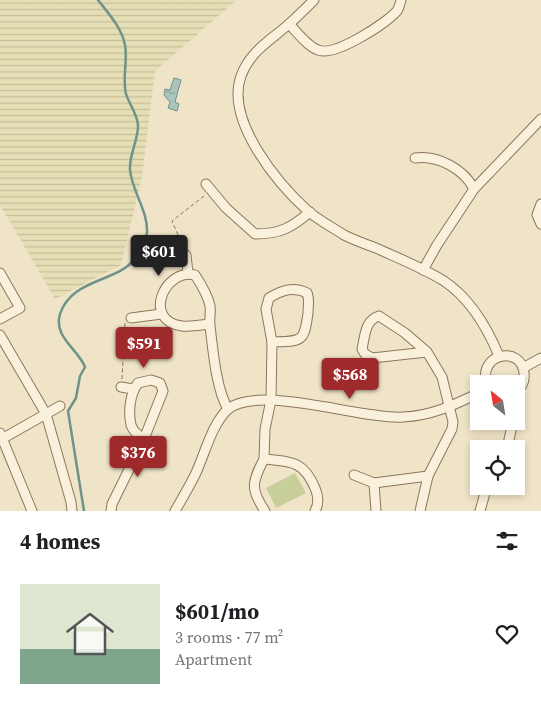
<!DOCTYPE html>
<meta charset="utf-8">
<style>
body{margin:0;font-family:"Source Serif 4",serif;background:#f6f6f6;color:#202124;height:100vh;display:flex;flex-direction:column;font-size:19px;white-space:nowrap}
*{box-sizing:border-box;margin:0}
p{font-size:16px;color:#757577}
.icon{flex:none;width:28px;height:28px;fill:none;stroke:currentColor;stroke-width:2;stroke-linecap:round;stroke-linejoin:round}
.map{position:relative;height:511px;overflow:hidden}
.drawer{display:flex;flex-direction:column;background:#fff;flex:1}
.drawer>*{flex:none}
.needle{width:32px;rotate:330deg}
.controls{position:absolute;left:470px;top:375px;display:grid;gap:10px}
.controls a{display:grid;place-items:center;width:55px;height:55px;border-radius:0px;background:#fff;box-shadow:0 2px 8px #0003;font-size:25px}
.price{position:absolute;translate:-50% -42px;padding:0 11px;border-radius:5px;background:#9e2a2b;color:#fff;font-size:16px;line-height:32px;filter:drop-shadow(0 1px 2px #0008)}
.price::after{content:'';position:absolute;left:50%;top:30px;width:15px;height:11px;margin-left:-8px;background:inherit;clip-path:polygon(0 0,100% 0,50% 100%)}
.price.current{background:#222;color:#fff}
ul{padding:0;list-style:none}
li{display:flex;align-items:center;gap:15px;height:125px;padding:0 20px}
li span{display:grid;place-items:center;flex:none;width:140px;height:100px;border-radius:0px;color:#555}
li>.icon{margin-inline-start:auto}
span .icon{width:60px;height:60px;fill:#fffc;stroke-width:1}
li b{font-size:21px}
h2{display:flex;justify-content:space-between;align-items:center;height:60px;padding:0 20px;font-size:21px}
.map>svg:first-child{display:block}
.farmland{fill:url(#farmland-rules)}
.pitch{fill:#c9cf9b}
.water{fill:url(#water-ripples);stroke:#6f938a}
.lines{fill:none;stroke-linecap:round;stroke-linejoin:round}
.stream{stroke:#6f938a;stroke-width:2.5}
.minor-casing{stroke:#8d765c;stroke-width:11}
.path{stroke:#8d765c;stroke-width:1;stroke-dasharray:4 2.5;stroke-linecap:butt}
.minor{stroke:#faf1dc;stroke-width:9}
</style>
<div class="map">
<svg width="541" height="511" viewBox="0 0 541 511">
<defs>
<pattern id="farmland-rules" width="6" height="5" patternUnits="userSpaceOnUse" patternTransform="scale(1.25)"><rect width="6" height="5" fill="#e6deb5"/><path d="M0 2.5h6" fill="none" stroke="#c6bf9b"/></pattern>
<pattern id="water-ripples" width="26" height="14" patternUnits="userSpaceOnUse" patternTransform="scale(1.25)"><rect width="26" height="14" fill="#a9c4bc"/><path d="M2 4q2-2 4 0t4 0M15 11q2-2 4 0t4 0" fill="none" stroke="#8ba098"/></pattern>
</defs>
<rect width="100%" height="100%" fill="#f0e4c8"/>
<path class="farmland" d="M0,0H237L155,71L142,177L121,265L55,299L0,205Z"/>
<path class="pitch" d="M295,473L306,493L276,508L266,488Z"/>
<path class="water" d="M174,78L181,80L175,102L179,104L177,111L168,108L170,102L164,95L165,89L170,90Z"/>
<g class="lines">
<path class="stream" d="M84,511L68,411L76,398L80,376L85,367C78,349 53,337 60,314C72,277 120,283 137,256C141,250 147,240 147,232C148,211 132,191 130,170C129,154 138,141 138,126C138,115 129,104 126,94C122,78 128,61 125,45C122,28 108,13 98,0"/>
<g class="minor-casing">
<g id="minor">
<path d="M314,0C306,8 298,16 289,24C271,40 250,51 241,76C225,121 278,184 309,212C319,220 333,228 344,235C354,240 365,244 376,248C398,258 423,268 444,281C471,299 487,327 499,356"/>
<path d="M289,24C297,32 307,46 318,50C335,57 385,24 397,11C399,8 400,4 401,0"/>
<path d="M415,158C438,155 464,169 474,189"/>
<path d="M206,184L226,208L255,234C280,234 291,228 310,212"/>
<path d="M541,204L537,215L541,224"/>
<path d="M186,255L188,273"/>
<path d="M423,270L437,245L474,189L541,119"/>
<path d="M0,273L20,308L0,319"/>
<path d="M379,316L405,333L427,352L372,358L365,354L362,349C365,336 365,320 379,316Z"/>
<path d="M131,318L161,314"/>
<path d="M210,324C201,325 191,327 182,326C142,321 164,268 195,275C201,284 208,296 210,306C211,313 209,320 210,326C213,350 216,389 228,409"/>
<path d="M0,335L46,414L71,502L72,511"/>
<path d="M272,342C302,341 304,343 308,313C308,305 310,300 307,293"/>
<path d="M523,368L541,358"/>
<path d="M487,384C477,353 522,345 524,373C525,381 522,387 516,391"/>
<path d="M121,387L133,389"/>
<path d="M0,433L32,511"/>
<path d="M0,440L60,406"/>
<path d="M507,449L513,421"/>
<path d="M264,459L265,429L271,400L272,342L266,309L269,298C282,290 294,286 307,293"/>
<path d="M354,475L374,483L428,476L452,429L453,422L442,377L427,352"/>
<path d="M374,483L376,511"/>
<path d="M111,511L112,504L144,439L163,391L160,383L151,380L138,383C130,394 128,411 131,425C133,431 139,436 144,439"/>
<path d="M175,511C182,499 189,487 195,475C205,454 211,426 227,410C256,383 363,420 403,417C431,416 454,405 479,393"/>
<path d="M265,511C250,489 252,482 264,459C291,462 303,460 315,488C318,495 319,504 315,511"/>
<path d="M420,511L428,476"/>
<path d="M480,511L487,486"/>
</g>
</g>
<g class="path">
<path d="M183,247L172,221L204,196"/>
<path d="M122,379L125,323"/>
</g>
<use href="#minor" class="minor"/>
</g>
</svg>
<div class="controls">
<a><svg class="needle" viewBox="-14 -14 28 28"><path d="M0-13l5 13h-10z" fill="#e53935"/><path d="M0 13l5-13h-10z" fill="#757577"/></svg></a>
<a><svg class="icon" aria-label="locate" viewBox="0 0 24 24"><circle cx="12" cy="12" r="6"/><path d="M12 2v4M12 18v4M2 12h4M18 12h4"/></svg></a>
</div>
<b class="price current" style="left:159px;top:277px">$601</b>
<b class="price" style="left:144px;top:369px">$591</b>
<b class="price" style="left:350px;top:400px">$568</b>
<b class="price" style="left:138px;top:478px">$376</b>
</div>
<section class="drawer">
<h2>4 homes<svg class="icon" aria-label="filters" viewBox="0 0 24 24"><path d="M4 7h16M4 17h16"/><circle cx="9" cy="7" r="2"/><circle cx="15" cy="17" r="2"/></svg></h2>
<ul>
<li><span style="background:linear-gradient(#dfe7d0 65%,#7fa58c 0)"><svg class="icon" aria-label="home" viewBox="0 0 24 24"><path d="M3 11l9-7 9 7M6 9v11h12V9"/></svg></span><div><b>$601/mo</b><p>3 rooms · 77 m²</p><p>Apartment</p></div><svg class="icon" aria-label="heart" viewBox="0 0 24 24"><path d="M12 20l-8-8c-3-5 5-10 8-4 3-6 11-1 8 4z"/></svg></li>
</ul>
</section>
